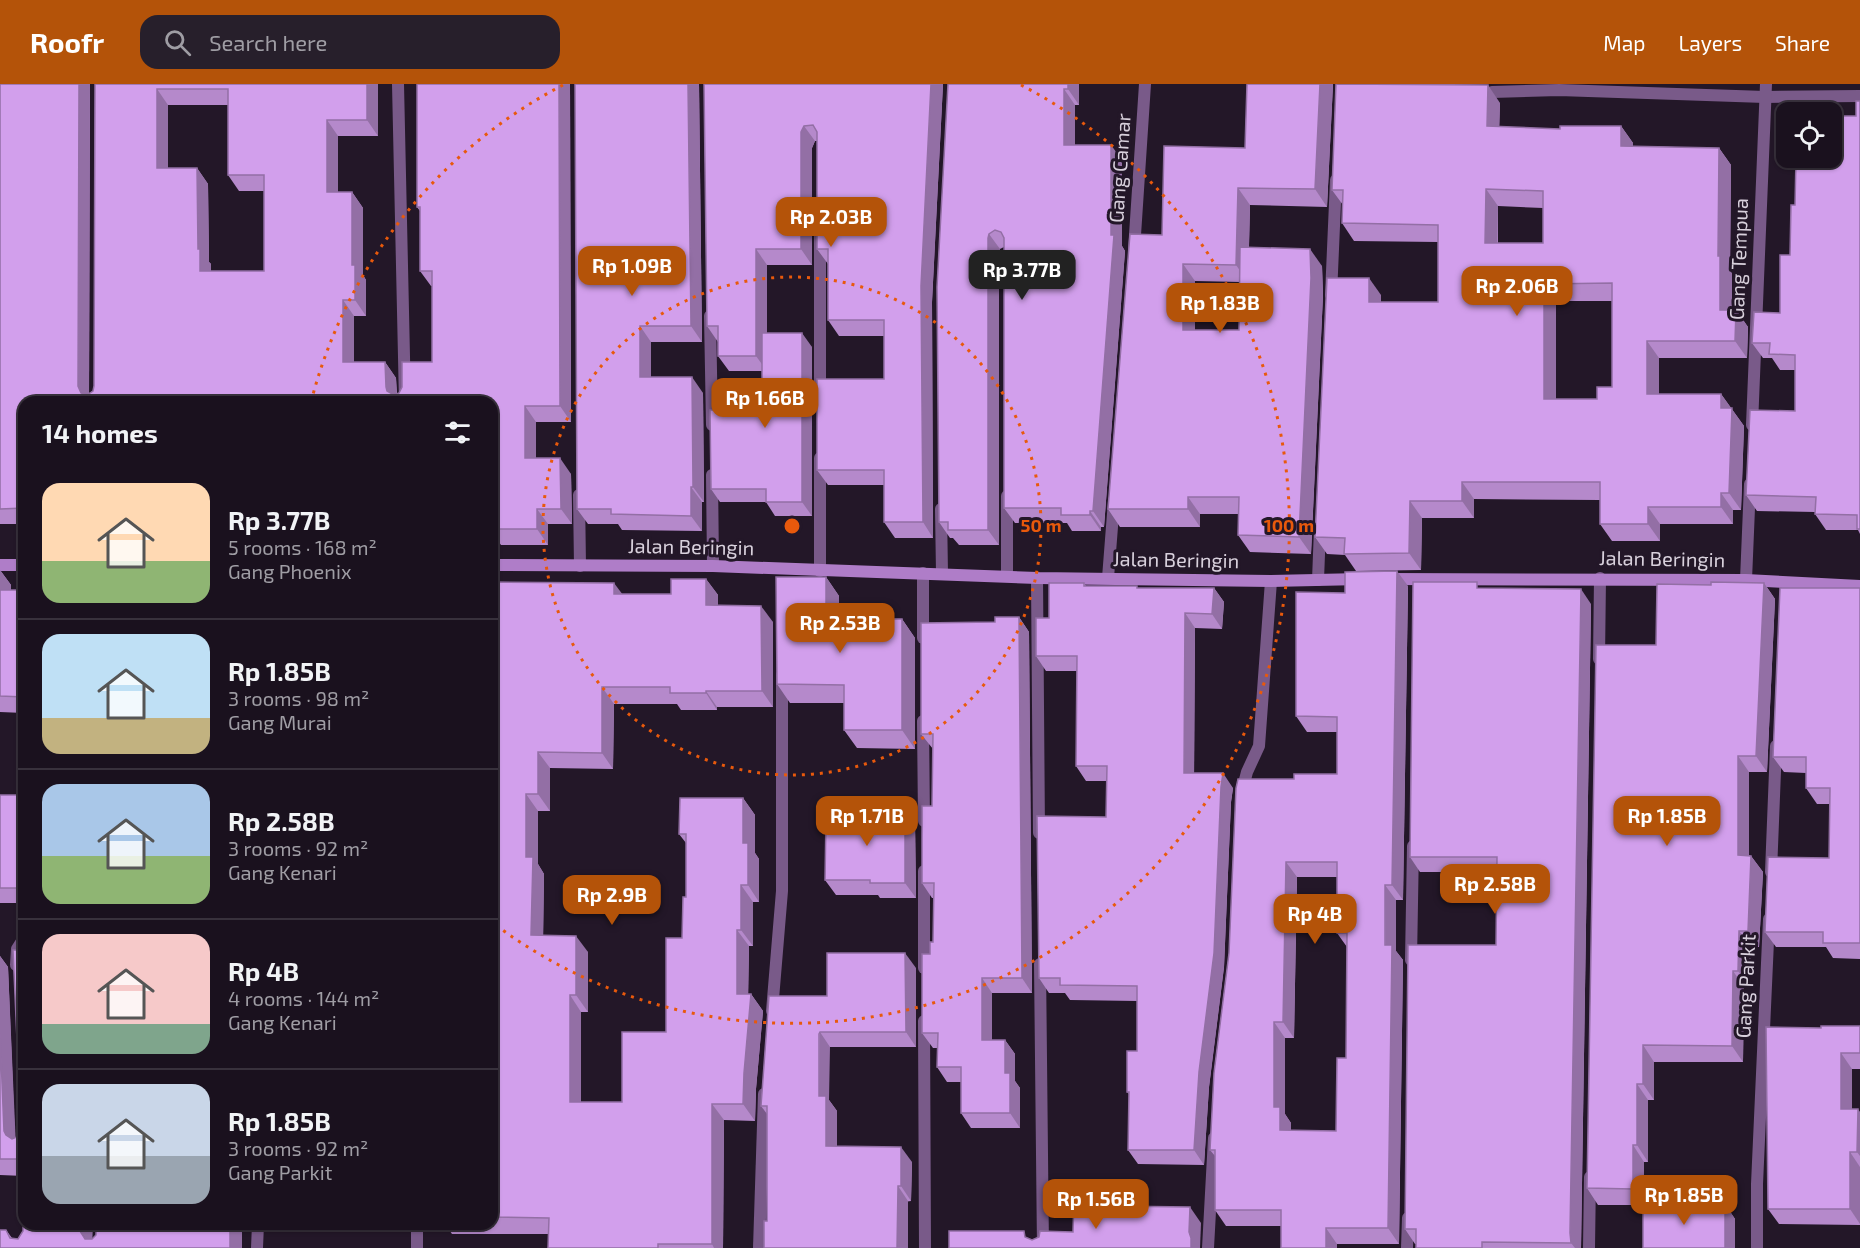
<!DOCTYPE html>
<meta charset="utf-8">
<style>
body{margin:0;font-family:"Exo 2",sans-serif;background:#271f2b;color:#f1f3f6;height:100vh;display:flex;flex-direction:column;font-size:22px;white-space:nowrap}
*{box-sizing:border-box;margin:0}
p{font-size:20px;color:#9f9da4}
.icon{flex:none;width:33px;height:33px;fill:none;stroke:currentColor;stroke-width:2;stroke-linecap:round;stroke-linejoin:round}
.map{position:relative;flex:1;overflow:hidden}
.panel{position:absolute;left:18px;top:312px;width:480px;height:834px;display:flex;flex-direction:column;background:#1a111e;border-radius:18px;box-shadow:0 2px 4px #0004,0 0 0 2px #38313c}
.panel>*{flex:none}
.controls{position:absolute;left:1776px;top:18px;display:grid;gap:12px}
.controls a{display:grid;place-items:center;width:66px;height:66px;border-radius:12px;background:#1a111e;box-shadow:0 2px 4px #0004,0 0 0 2px #38313c;font-size:30px}
.price{position:absolute;translate:-50% -51px;padding:0 14px;border-radius:12px;background:#b45309;color:#fff;font-size:20px;line-height:39px;filter:drop-shadow(0 2px 3px #0008)}
.price::after{content:'';position:absolute;left:50%;top:36px;width:18px;height:14px;margin-left:-9px;background:inherit;clip-path:polygon(0 0,100% 0,50% 100%)}
.price.selected{background:#222;color:#fff}
ul{padding:0;list-style:none}
li{display:flex;align-items:center;gap:18px;height:150px;padding:0 24px}
li+li{border-top:2px solid #38313c}
li span{display:grid;place-items:center;flex:none;width:168px;height:120px;border-radius:18px;color:#555}
li>.icon{margin-inline-start:auto}
span .icon{width:72px;height:72px;fill:#fffc;stroke-width:1}
li b{font-size:26px}
h2{display:flex;justify-content:space-between;align-items:center;height:72px;padding:0 24px;font-size:26px}
header{display:flex;align-items:center;gap:36px;box-sizing:border-box;height:84px;padding:0 30px;background:#b45309;color:#fff}
header strong{font-size:28px}
nav{display:flex;gap:33px;margin-inline-start:auto;font-size:21px}
.search{width:420px;height:54px;background:#271f2b;display:flex;align-items:center;gap:15px;box-sizing:border-box;padding:0 21px;border-radius:18px;color:#9f9da4;font-size:22px}
.map>svg:first-child{display:block}
.lines{fill:none;stroke-linecap:round;stroke-linejoin:round}
.street{stroke:#795a89;stroke-width:12}
.secondary{stroke:#af7dc8;stroke-width:12}
.wall{fill:#b589cb;fill-rule:evenodd}
.shaded-wall{fill:#936fa5}
.building{fill:#d29fec;stroke:#936fa5;stroke-width:1.5;fill-rule:evenodd}
.ring{fill:none;stroke:#e8590c;stroke-width:3;stroke-dasharray:3 6}
.labels{text-anchor:middle;stroke-width:6;stroke-linejoin:round;paint-order:stroke}
.street-label{font-size:20px;fill:#d8d0dc;stroke:#231728}
.centre{fill:#e8590c;stroke:#231728;stroke-width:3}
.ring-label{font-size:18px;text-anchor:middle;font-weight:bold;fill:#e8590c;stroke:#231728;stroke-width:6;stroke-linejoin:round;paint-order:stroke}
</style>
<header>
<strong>Roofr</strong>
<div class="search"><svg class="icon" aria-label="search" viewBox="0 0 24 24"><circle cx="10" cy="10" r="6"/><path d="M15 15l6 6"/></svg>Search here</div>
<nav><a>Map</a><a>Layers</a><a>Share</a></nav>
</header>
<div class="map">
<svg width="1860" height="1164" viewBox="0 0 1860 1164">
<rect width="100%" height="100%" fill="#231728"/>
<g class="lines">
<g class="street">
<path d="M398,0L405,318"/>
<path d="M1492,8L1559,6L1765,13L1860,12"/>
<path d="M820,152V312"/>
<path d="M1134,166L1145,0"/>
<path d="M1331,211L1336,96"/>
<path d="M710,232L712,341"/>
<path d="M1752,341L1766,0"/>
<path d="M820,374V487"/>
<path d="M712,391L713,482"/>
<path d="M579,411L580,482"/>
<path d="M1007,412V492"/>
<path d="M941,425L942,490"/>
<path d="M923,489V554"/>
<path d="M1037,494L1039,749"/>
<path d="M1108,494L1114,417"/>
<path d="M1318,496L1320,444"/>
<path d="M1746,496L1750,400"/>
<path d="M1599,575L1600,494"/>
<path d="M923,637L924,737"/>
<path d="M1241,711L1247,688L1259,662L1271,497"/>
<path d="M924,787V884"/>
<path d="M1771,788L1776,662"/>
<path d="M1411,876L1413,762"/>
<path d="M1040,880L1043,1164"/>
<path d="M16,881L17,865L24,854"/>
<path d="M772,927L782,807V591"/>
<path d="M924,937L925,1164"/>
<path d="M417,1140V1164"/>
<path d="M257,1164L258,1140"/>
<path d="M759,1164L764,1010"/>
<path d="M1208,1164L1214,1054"/>
<path d="M1407,1164L1408,1134"/>
<path d="M1589,1164L1590,1093"/>
<path d="M1757,1164V1100L1769,835"/>
</g>
<g class="secondary">
<path d="M0,481H24"/>
<path d="M492,481L713,482L1037,494L1271,497L1361,495"/>
<path d="M1387,495L1746,496L1860,502"/>
</g>
</g>
<g class="wall">
<path d="M0,0H90L89,309L93,307L94,302L95,0H378V52H338V108H352L363,124V191L366,196V232H354V278H385L396,294L397,310L399,309L432,278V202H431L420,187V127L417,123L570,0L571,338H536V374L571,390L572,440H548V461H501L492,448V318H24V440H0ZM168,21H228V91L239,107H264V187H211V180L209,178L208,100L197,84H168Z"/>
<path d="M575,0H699L702,258H651V293L703,309L704,418H702V447L622,446L618,440H588L577,425Z"/>
<path d="M704,0H943L932,218L933,454H895L884,438V401H828L817,386L884,295V252H839L828,236V180L817,165V57H815L812,64V181H767V249L812,263V432H775L766,418H720L711,405L762,326V287H729L718,272V258L707,242Z"/>
<path d="M948,0H1079V21H1075V61L1122,76V162L1125,167L1104,443H1101V447H1072L1067,439H1015L1004,424V163L1000,165L999,170V461H959L953,454H950L939,438Z"/>
<path d="M1247,0H1333L1327,123L1250,121L1249,163L1322,182L1323,211L1311,470L1250,468L1238,451L1239,430H1200V443H1120L1108,425L1162,151L1245,64ZM1195,197L1240,198L1239,246H1195Z"/>
<path d="M1336,0H1419L1500,19L1499,43L1560,45L1621,42L1633,59V62L1719,64L1731,81L1730,186L1732,190V226H1736L1748,243L1747,274H1659V310H1721L1744,342L1741,426H1733V440H1660V457H1612L1600,440V416L1474,415V434H1422L1421,486L1356,487L1345,471L1327,470L1315,453L1381,211V218H1438V158L1354,157L1342,139L1343,121L1332,106ZM1498,122L1543,124V159H1498ZM1556,217H1612V303L1597,315H1556Z"/>
<path d="M1860,17V450L1858,446H1826L1815,430V428L1757,427L1746,411L1795,327V286H1780L1772,274H1763L1752,259L1780,229L1790,171L1795,121L1856,32Z"/>
<path d="M0,486L11,501V506H24V629L0,628Z"/>
<path d="M826,493L839,512V534L902,535L915,554V665L857,664L844,646V619H790L777,600Z"/>
<path d="M706,495L718,511V521L773,538V623H717V626H681L677,620H614L613,685L550,684V727H538V780L544,790L543,851L588,868V928H581V1018H622L666,948L682,854L686,813V759L679,750L743,714L755,731V769L759,775V818H753V862H749L748,910H751L763,927L756,1005L755,1037L724,1036L723,1164H548L549,1150H452L445,1140H492V498L622,510H671Z"/>
<path d="M1084,499L1086,502L1139,504H1214L1224,518L1222,545L1195,544L1194,689L1233,704L1231,718L1224,883L1209,1003L1204,1081L1138,1080L1128,1066L1129,1010L1127,1008L1137,967V917L1070,916L1065,909H1049L1039,894L1106,733L1107,697H1086L1076,682L1077,587H1046L1036,572L1049,534Z"/>
<path d="M1764,499L1775,515L1767,688H1749V772H1751L1763,788L1759,863H1751L1749,903H1744L1743,978H1654V1016H1648V1078H1644V1119L1725,1120L1735,1135V1164L1643,1121H1598L1587,1104L1656,561L1711,501Z"/>
<path d="M1408,502L1403,816H1396V867L1403,876L1399,1160H1337V1164L1281,1142H1226L1215,1126V1072L1210,1066L1294,695L1337,690V648H1307L1296,632L1345,509ZM1297,793H1337V849L1347,863L1346,974L1336,1047L1291,1046V1039L1285,1030V954H1294Z"/>
<path d="M1481,504L1591,520L1581,1164H1416V1160H1415L1405,1145L1496,861L1497,788H1420L1410,773Z"/>
<path d="M1860,504V875L1833,874L1826,863H1776L1765,848L1829,774L1830,720H1817L1806,704V689L1784,688L1773,673Z"/>
<path d="M1019,533L1029,548L1032,909H992V956H1005L1015,970V997L1020,1004V1044H971L961,1029V998H947L937,983V964H933L922,949L930,870L933,858L934,814H932L922,799L932,722L933,665L921,650L995,538Z"/>
<rect x="0" y="711" width="24" height="108"/>
<path d="M915,737L916,814H880L878,811H836L825,796Z"/>
<path d="M24,866V1140L92,1155L96,1151V1140H242V1164H0L6,1146L12,1154L18,1155L23,1147L24,1092L0,1091V872L8,883L15,1054L17,1053L21,1046Z"/>
<path d="M916,884V963H830L829,964V1016L837,1027V1062L912,1078L911,1117L767,1137V1030L761,1022L827,912Z"/>
<path d="M1860,942V985H1852V1025L1860,1028V1141L1779,1140L1768,1125L1821,944Z"/>
</g>
<g class="shaded-wall">
<path d="M79,0H90L89,318L81,309L78,302Z"/>
<path d="M367,0H378V52L367,36Z"/>
<path d="M559,0H570L571,338L560,322Z"/>
<path d="M688,0H699L702,258L691,242Z"/>
<path d="M931,0H943L932,218L933,454L923,438L921,202Z"/>
<path d="M1068,0H1079V21L1068,5Z"/>
<path d="M1320,0H1333L1327,123L1315,105Z"/>
<path d="M1488,1L1500,19L1499,60L1487,42Z"/>
<path d="M157,5L168,21V100L157,84Z"/>
<path d="M1064,5L1075,21V76L1064,61Z"/>
<path d="M327,36L338,52V124L327,108Z"/>
<path d="M804,42L815,57L812,64V181L801,165V48Z"/>
<path d="M1621,42L1633,59V79L1621,62Z"/>
<path d="M1111,61L1122,76V162L1125,167L1104,443L1093,427L1111,151Z"/>
<path d="M1719,64L1731,81L1730,186L1732,190V243L1720,226L1718,172Z"/>
<path d="M197,84L208,100L209,178L211,180V203L200,187L198,165Z"/>
<path d="M1238,104L1250,121L1248,198L1236,181Z"/>
<path d="M1486,105L1498,122L1497,176L1485,159Z"/>
<path d="M352,108L363,124V191L366,196V232L355,216L352,181Z"/>
<path d="M989,150L1000,165L999,170V461L988,446V154Z"/>
<path d="M756,165L767,181V287L756,272Z"/>
<path d="M1310,165L1322,182L1323,211L1311,470L1299,453Z"/>
<path d="M1183,180L1195,197V263L1183,246Z"/>
<path d="M1369,194L1381,211V235L1369,218Z"/>
<path d="M1544,200L1556,217V332L1544,315Z"/>
<path d="M343,216L354,232V294L343,278Z"/>
<path d="M1736,226L1748,243L1747,274L1735,257Z"/>
<path d="M640,242L651,258V309L640,293Z"/>
<path d="M802,249L812,263V432L802,418Z"/>
<path d="M1647,257L1659,274V327L1647,310Z"/>
<path d="M385,278L396,294L397,318L387,307L386,303Z"/>
<path d="M692,293L703,309L704,418L693,403Z"/>
<path d="M1721,310L1744,342L1741,426L1729,409L1721,324Z"/>
<path d="M525,322L536,338V390L525,374Z"/>
<path d="M560,374L571,390L572,440L561,425Z"/>
<path d="M1462,398L1474,415V434L1462,417Z"/>
<path d="M691,403L702,418V447L691,432Z"/>
<path d="M1721,409L1733,426V440L1721,423Z"/>
<path d="M1188,413L1200,430V443L1188,425Z"/>
<path d="M1410,417L1422,434L1421,486L1409,469Z"/>
<path d="M1648,423L1660,440V457L1648,440Z"/>
<path d="M537,425L548,440V461L537,445Z"/>
<path d="M1090,427L1101,443V447L1090,431Z"/>
<path d="M0,486L11,501V522L0,507Z"/>
<path d="M1397,487L1408,502L1403,816L1392,801Z"/>
<path d="M826,493L839,512V553L826,534Z"/>
<path d="M706,495L718,511V538L706,521Z"/>
<path d="M614,499L626,515L614,510Z"/>
<path d="M1764,499L1775,515L1767,688L1756,672Z"/>
<path d="M1214,504L1224,518L1222,545L1212,530Z"/>
<path d="M1581,505L1591,520L1581,1164H1575L1571,1159L1570,1149Z"/>
<path d="M761,522L773,538V623L762,607Z"/>
<path d="M1185,529L1195,544L1194,704L1184,689Z"/>
<path d="M1019,533L1029,548L1032,909L1022,894Z"/>
<path d="M902,535L915,554V665L902,646Z"/>
<path d="M602,603L614,620L613,685L602,669Z"/>
<path d="M706,607L717,623V626L706,609Z"/>
<path d="M538,668L550,684V727L538,710Z"/>
<path d="M1738,672L1749,688V787L1738,771Z"/>
<path d="M1223,689L1233,704L1231,718L1224,883L1209,1003L1204,1081L1194,1066L1199,988L1221,703Z"/>
<path d="M526,710L538,727V780L544,790L543,868L531,851L526,773Z"/>
<path d="M743,714L755,731V769L759,775V818L748,801L743,759Z"/>
<path d="M905,722L915,737L916,814L905,799Z"/>
<path d="M1751,772L1763,788L1759,863L1748,847Z"/>
<path d="M1286,778L1297,793L1294,954L1283,938Z"/>
<path d="M741,801L753,818V862L741,846Z"/>
<path d="M1385,801L1396,816V867L1403,876L1399,1160L1388,1144Z"/>
<path d="M737,846L749,862L748,927L737,910Z"/>
<path d="M1739,847L1751,863L1749,903L1738,887Z"/>
<path d="M576,852L588,868V928L576,911Z"/>
<path d="M905,869L916,884V963L906,948Z"/>
<path d="M0,872L8,883L16,1063L6,1051L4,1047L0,949Z"/>
<path d="M1733,887L1744,903L1743,978L1732,962Z"/>
<path d="M982,894L992,909V970L982,956Z"/>
<path d="M751,910L763,927L756,1005L755,1037L743,1020L744,989Z"/>
<path d="M570,911L581,928V1034L570,1018Z"/>
<path d="M1274,938L1285,954V1030L1291,1039V1062L1280,1046L1274,1023Z"/>
<path d="M820,948L830,963L829,1016L837,1027V1077L826,1062L819,1012Z"/>
<path d="M1005,956L1015,970V997L1020,1004V1044L1010,1029L1005,989Z"/>
<path d="M1643,961L1654,978V1016L1643,1000Z"/>
<path d="M1841,969L1852,985V1041L1841,1025Z"/>
<path d="M1637,1000L1648,1016V1078L1637,1061Z"/>
<path d="M712,1020L724,1036L723,1164H714L712,1160Z"/>
<path d="M1858,1025L1860,1028V1072L1857,1068Z"/>
<path d="M1633,1061L1644,1078V1121L1633,1105Z"/>
<path d="M901,1063L912,1078L911,1117L901,1102Z"/>
<path d="M1850,1068L1860,1083V1140L1850,1125Z"/>
<path d="M898,1102L908,1117V1164H897Z"/>
<path d="M1111,1113L1122,1129L1111,1122Z"/>
<path d="M1725,1120L1735,1135V1164H1725Z"/>
<path d="M1190,1123L1201,1139L1200,1164H1191L1189,1148Z"/>
<path d="M80,1140H93L92,1164L80,1147Z"/>
<rect x="230" y="1140" width="12" height="24"/>
<path d="M1326,1144L1337,1160V1164H1326Z"/>
</g>
<g class="building">
<path d="M0,0H79L78,302L81,309L87,311L93,307L94,302L95,0H367V36H327V108H352V181H355V216H343V278H385L386,303L387,307L394,311L399,309L402,303V278H432V187H420V123H417V0H559L560,322H525V374H560L561,425H537V445H492V318H24V424L0,425ZM157,5H228V91H264V187H200V165H198L197,84H157Z"/>
<path d="M575,0H688L691,242H640V293H692L693,403H691V432L611,430V425H577Z"/>
<path d="M704,0H931L921,202L923,438H884V386H817V295H884V236H828V165H817V48L813,41L804,42L801,48V165H756V272H718V242H707Z"/>
<path d="M948,0H1068V5H1064V61H1111V151H1114L1093,427H1090V431H1061V424H1004V154L1001,148L995,146L989,150L988,154V446H948V438H939L937,203Z"/>
<path d="M1247,0H1320L1315,105L1238,104L1236,181L1183,180V246H1239L1240,163L1310,165L1311,194L1299,453L1238,451L1239,413H1188V425H1108L1130,150L1162,151L1164,62L1245,64Z"/>
<path d="M1336,0L1488,1L1487,42L1560,45V42H1621V62L1719,64L1718,172H1720V226H1736L1735,257H1647V310H1721V324H1732L1729,409H1721V423H1648V440H1600V398H1462V417H1410L1409,469L1344,470L1345,454L1315,453L1327,194H1369V218H1438V141L1342,139L1343,106H1332ZM1486,105L1543,107V159H1485ZM1612,199V303H1597V315H1544V200Z"/>
<path d="M1856,17H1860V445H1857V431L1815,430L1816,413L1746,411L1750,326L1795,327V271L1769,270L1770,259H1752L1754,228L1780,229V171H1790L1791,121H1795L1796,74H1832V32H1856Z"/>
<path d="M762,249H802V418H766V405H711L710,326H762Z"/>
<path d="M1397,487L1392,801H1385V861H1392L1388,1144H1326V1164H1281V1126H1215V1066H1210L1214,989L1229,869L1236,704L1238,695H1294V690H1337V633L1296,632V508L1345,509V488ZM1286,778H1337V849H1347L1346,974H1337L1336,1047L1280,1046V1023H1274V938H1283Z"/>
<path d="M776,493H826V534L902,535V646H844V601L777,600Z"/>
<path d="M671,495H706V521L761,522L762,607H706V609H670V603H602V669L538,668V710H526V773H533L531,851L576,852V911H570V1018H622V948H666V854H682L683,813H686V750H679L680,714H743V759H748V801H741V846H737V910H751L744,989L743,1020H712V1160H658V1164H548L549,1134L492,1133V498L614,499V510H671Z"/>
<path d="M1413,498H1477V504L1581,505L1570,1149L1571,1159L1482,1158V1164H1416V1145H1405L1408,861H1496L1497,773H1410Z"/>
<path d="M1711,498L1764,499L1756,672H1738V771L1751,772L1748,847H1739L1738,887H1733L1732,962L1643,961V1000H1637V1061H1633V1105L1587,1104L1596,561H1656L1657,500L1711,501Z"/>
<path d="M1049,499H1084V502H1137V504H1214L1212,530L1185,529L1184,689H1223L1221,703L1214,869L1199,988L1194,1066H1128L1129,1008H1127V967H1137V902L1060,901V894H1039L1037,732L1106,733L1107,682H1076L1077,572H1036V534H1049Z"/>
<path d="M1780,504H1860V859H1823V848H1765L1768,773L1829,774L1830,704H1806V673H1773Z"/>
<path d="M0,506H24V613L0,612Z"/>
<path d="M995,533H1019L1022,894H982V956H1005V989H1010V1029H961V983H937L938,949H922V870H930V858H933L934,799H922V722H932L933,650H921V539L995,538Z"/>
<rect x="0" y="711" width="24" height="93"/>
<path d="M870,722H905V799H870V796H825L826,733H870Z"/>
<path d="M13,866H24V1140H80V1147L85,1155H92L96,1151V1140H230V1164H0V1146H6L10,1154L18,1155L23,1147L24,1075H0V949L4,1047L6,1051L12,1055L17,1053L21,1046Z"/>
<path d="M827,869H905L906,948H820L819,950V1012H826V1062L901,1063V1102H898L897,1164H764V1137H767V1022H761L769,912H827Z"/>
<path d="M1821,942H1860V969H1841V1025H1858L1857,1068H1850V1125H1768L1766,943L1821,944Z"/>
<path d="M1074,1113H1111V1122L1190,1123L1189,1148L1191,1154V1164H949V1147H1024L1025,1153L1032,1156L1039,1153L1040,1147L1073,1148Z"/>
<path d="M1643,1119L1725,1120V1164H1643Z"/>
</g>
<g class="ring">
<circle cx="792" cy="442" r="249"/>
<path d="M311 318A497 497 0 0 1 563 1M1021 1A497 497 0 1 1 493 839"/>
</g>
<g class="labels">
<g class="street-label">
<text transform="translate(1120 84) rotate(-86)" y="7">Gang Camar</text>
<text transform="translate(1739 175) rotate(-88)" y="7">Gang Tempua</text>
<text transform="translate(691 463) rotate(1)" y="7">Jalan Beringin</text>
<text transform="translate(1662 475) rotate(1)" y="7">Jalan Beringin</text>
<text transform="translate(1176 476) rotate(1)" y="7">Jalan Beringin</text>
<text transform="translate(1746 902) rotate(-87)" y="7">Gang Parkit</text>
</g>
</g>
<circle cx="792" cy="442" r="9" class="centre"/>
<g class="ring-label">
<text x="1041" y="448">50 m</text>
<text x="1289" y="448">100 m</text>
</g>
</svg>
<div class="controls">
<a><svg class="icon" aria-label="locate" viewBox="0 0 24 24"><circle cx="12" cy="12" r="6"/><path d="M12 2v4M12 18v4M2 12h4M18 12h4"/></svg></a>
</div>
<b class="price" style="left:831px;top:164px">Rp 2.03B</b>
<b class="price" style="left:632px;top:213px">Rp 1.09B</b>
<b class="price selected" style="left:1022px;top:217px">Rp 3.77B</b>
<b class="price" style="left:1517px;top:233px">Rp 2.06B</b>
<b class="price" style="left:1220px;top:250px">Rp 1.83B</b>
<b class="price" style="left:765px;top:345px">Rp 1.66B</b>
<b class="price" style="left:840px;top:570px">Rp 2.53B</b>
<b class="price" style="left:867px;top:763px">Rp 1.71B</b>
<b class="price" style="left:1667px;top:763px">Rp 1.85B</b>
<b class="price" style="left:1495px;top:831px">Rp 2.58B</b>
<b class="price" style="left:612px;top:842px">Rp 2.9B</b>
<b class="price" style="left:1315px;top:861px">Rp 4B</b>
<b class="price" style="left:1684px;top:1142px">Rp 1.85B</b>
<b class="price" style="left:1096px;top:1146px">Rp 1.56B</b>
<section class="panel">
<h2>14 homes<svg class="icon" aria-label="filters" viewBox="0 0 24 24"><path d="M4 7h16M4 17h16"/><circle cx="9" cy="7" r="2"/><circle cx="15" cy="17" r="2"/></svg></h2>
<ul>
<li><span style="background:linear-gradient(#ffd9b3 65%,#8fb573 0)"><svg class="icon" aria-label="home" viewBox="0 0 24 24"><path d="M3 11l9-7 9 7M6 9v11h12V9"/></svg></span><div><b>Rp 3.77B</b><p>5 rooms · 168 m²</p><p>Gang Phoenix</p></div></li>
<li><span style="background:linear-gradient(#bfe0f5 70%,#c2b280 0)"><svg class="icon" aria-label="home" viewBox="0 0 24 24"><path d="M3 11l9-7 9 7M6 9v11h12V9"/></svg></span><div><b>Rp 1.85B</b><p>3 rooms · 98 m²</p><p>Gang Murai</p></div></li>
<li><span style="background:linear-gradient(#a9c7e8 60%,#8fb573 0)"><svg class="icon" aria-label="home" viewBox="0 0 24 24"><path d="M3 11l9-7 9 7M6 9v11h12V9"/></svg></span><div><b>Rp 2.58B</b><p>3 rooms · 92 m²</p><p>Gang Kenari</p></div></li>
<li><span style="background:linear-gradient(#f6c9c9 75%,#7fa58c 0)"><svg class="icon" aria-label="home" viewBox="0 0 24 24"><path d="M3 11l9-7 9 7M6 9v11h12V9"/></svg></span><div><b>Rp 4B</b><p>4 rooms · 144 m²</p><p>Gang Kenari</p></div></li>
<li><span style="background:linear-gradient(#c9d6e8 60%,#9aa5b1 0)"><svg class="icon" aria-label="home" viewBox="0 0 24 24"><path d="M3 11l9-7 9 7M6 9v11h12V9"/></svg></span><div><b>Rp 1.85B</b><p>3 rooms · 92 m²</p><p>Gang Parkit</p></div></li>
</ul>
</section>
</div>
